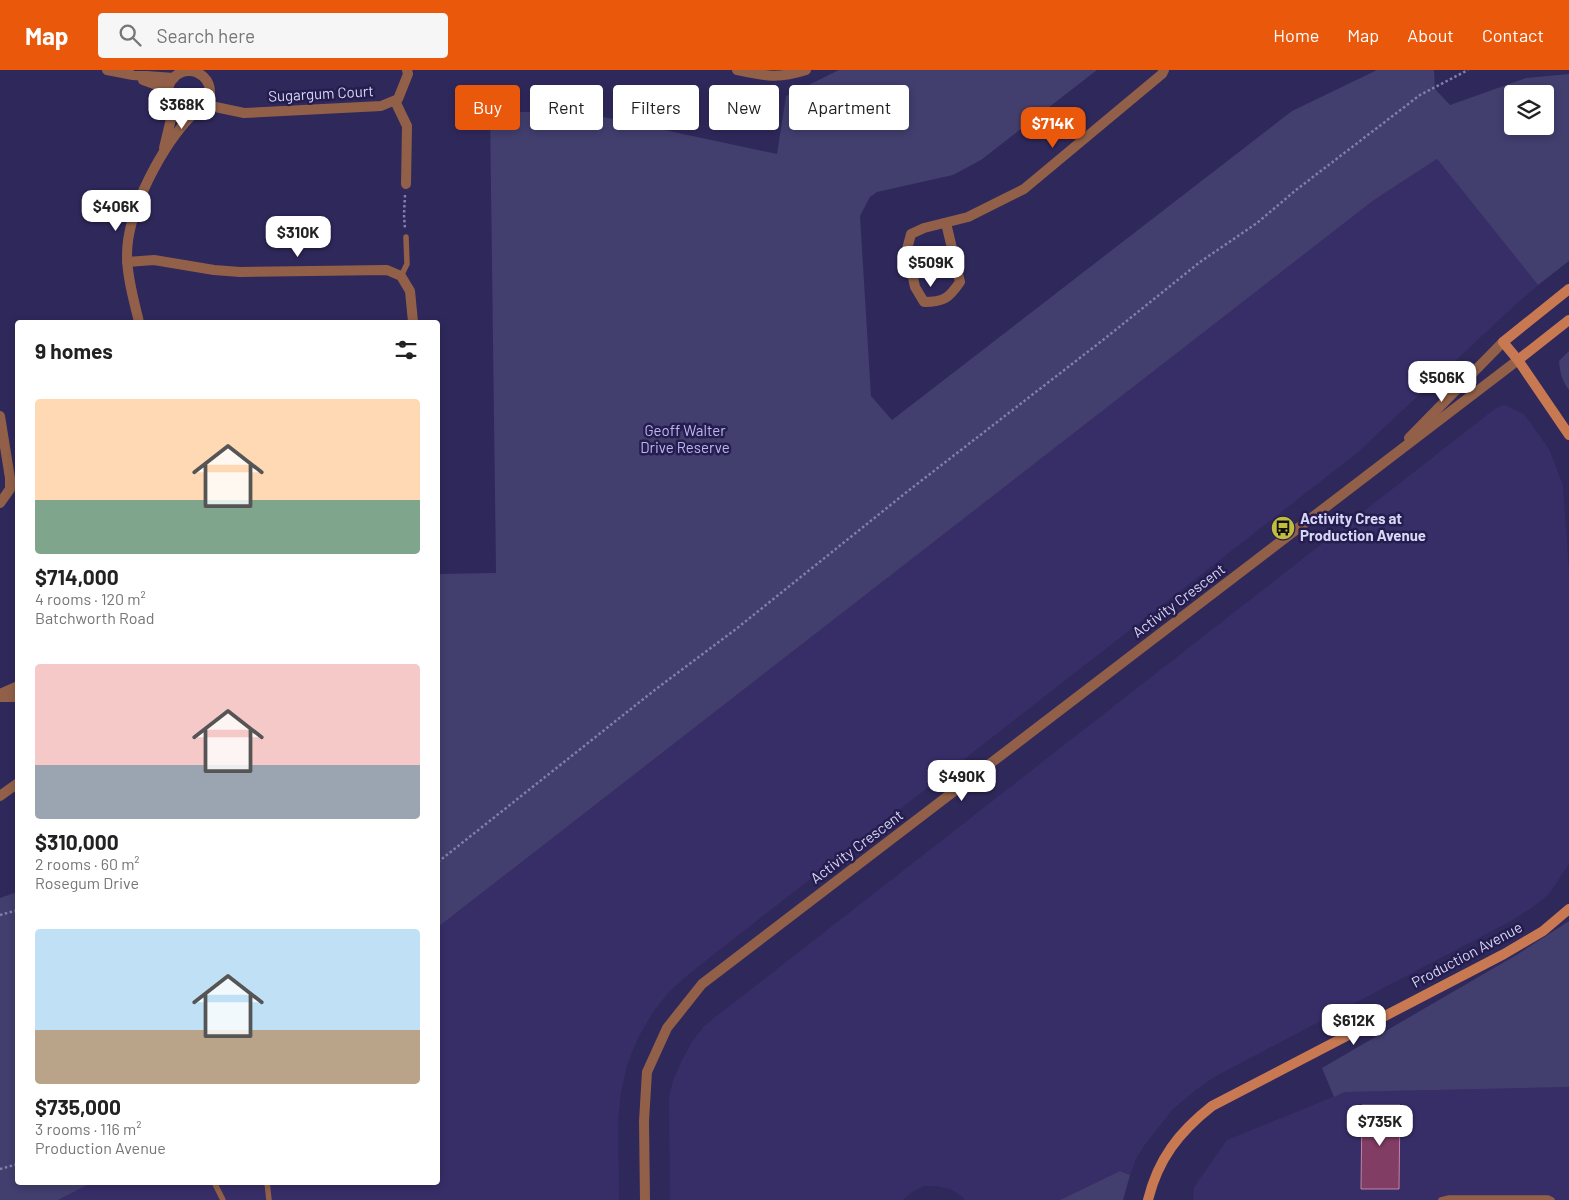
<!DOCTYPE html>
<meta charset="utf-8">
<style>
body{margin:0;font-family:Barlow,sans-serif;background:#f6f6f6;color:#222;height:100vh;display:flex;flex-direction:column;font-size:19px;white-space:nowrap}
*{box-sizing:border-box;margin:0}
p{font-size:16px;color:#767676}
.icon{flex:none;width:28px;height:28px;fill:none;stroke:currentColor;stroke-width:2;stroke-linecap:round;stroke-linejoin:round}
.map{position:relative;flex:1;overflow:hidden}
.drawer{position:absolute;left:15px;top:250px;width:425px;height:865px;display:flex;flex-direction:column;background:#fff;border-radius:5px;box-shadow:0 2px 8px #0003}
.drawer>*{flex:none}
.guide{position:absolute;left:455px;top:15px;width:475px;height:45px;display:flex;gap:10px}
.fabs{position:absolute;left:1504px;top:15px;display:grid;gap:10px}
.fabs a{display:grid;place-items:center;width:50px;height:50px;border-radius:5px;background:#fff;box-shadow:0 2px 8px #0003;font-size:25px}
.price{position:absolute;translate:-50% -42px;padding:0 11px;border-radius:10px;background:#fff;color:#222;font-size:16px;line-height:32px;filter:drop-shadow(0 1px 2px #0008)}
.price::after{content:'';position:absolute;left:50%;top:30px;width:15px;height:11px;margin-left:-8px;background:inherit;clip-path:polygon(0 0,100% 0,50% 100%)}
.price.active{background:#ea580c;color:#fff}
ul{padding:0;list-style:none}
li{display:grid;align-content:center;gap:10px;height:265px;padding:0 20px}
li span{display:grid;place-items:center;height:155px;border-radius:5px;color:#555}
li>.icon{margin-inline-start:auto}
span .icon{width:90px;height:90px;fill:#fffc;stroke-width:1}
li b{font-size:21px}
h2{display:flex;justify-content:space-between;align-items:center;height:60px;padding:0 20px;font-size:21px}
.chip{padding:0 18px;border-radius:5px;background:#fff;box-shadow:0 2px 8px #0003;font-size:18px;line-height:45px}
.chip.active{background:#ea580c;color:#fff}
header{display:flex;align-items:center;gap:30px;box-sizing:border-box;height:70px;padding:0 25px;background:#ea580c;color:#fff}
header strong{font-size:24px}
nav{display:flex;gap:28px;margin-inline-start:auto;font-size:18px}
.search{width:350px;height:45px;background:#f6f6f6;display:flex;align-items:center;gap:12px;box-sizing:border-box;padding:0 18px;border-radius:5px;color:#767676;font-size:19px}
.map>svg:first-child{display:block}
.built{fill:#372e68}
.green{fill:#423e6e;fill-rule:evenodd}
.building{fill:#823d64;stroke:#c284a5}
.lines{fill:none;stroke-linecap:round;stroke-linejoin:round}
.path{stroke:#837fa9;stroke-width:2.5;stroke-dasharray:2.5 2.5;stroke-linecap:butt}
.service{stroke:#926048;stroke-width:5.5}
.minor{stroke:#926048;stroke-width:10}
.secondary{stroke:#c87952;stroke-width:10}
.labels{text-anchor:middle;stroke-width:5;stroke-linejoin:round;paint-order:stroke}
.street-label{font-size:15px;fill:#d7d6f6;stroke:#261d4f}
.park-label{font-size:15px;fill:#bbb8f2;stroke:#261d4f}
.poi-label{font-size:15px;font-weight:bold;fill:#d7d6f6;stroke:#261d4f;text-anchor:start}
</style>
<header>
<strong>Map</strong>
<div class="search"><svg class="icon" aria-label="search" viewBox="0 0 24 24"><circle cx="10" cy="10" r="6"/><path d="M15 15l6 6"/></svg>Search here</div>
<nav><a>Home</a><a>Map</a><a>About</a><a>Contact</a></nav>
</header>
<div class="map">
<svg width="1569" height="1130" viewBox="0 0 1569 1130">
<rect width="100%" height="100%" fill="#2f285b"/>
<g class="built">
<path d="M1437,89L1538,215L1515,235L1357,383L690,903L669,922L653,942L638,968L627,995L621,1023L618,1051L619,1130H58L91,1112H438V857L1374,130Z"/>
<path d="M1504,335L1524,344L1549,379L1563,415L1569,503V794L1549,824L1533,837L1511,851L1216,1006L1197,1019L1172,1040L1144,1076L1136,1089L1130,1105L1120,1101L1060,1130H964L963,1127L950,1119L937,1116H924L912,1122L903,1130H670L669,1027L673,1011L682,990L692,972L704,956L1496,338Z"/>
<path d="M1569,1017V1130H1193L1194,1117L1227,1070L1345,1022Z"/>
</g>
<g class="green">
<path d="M839,0H1097L981,90L953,105L877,122L870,127L860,146L871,326L892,350L1292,41L1377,0H1434L1435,19L1450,35L1526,8L1569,4V191L1538,215L1437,89L1374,130L438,857V504L496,503L490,42H580L777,84L786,26ZM1512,24H1545V56H1512Z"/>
<path d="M1569,281V320C1562,311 1560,303 1559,291Z"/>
<path d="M17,822L18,1112L91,1113L58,1130H0V828Z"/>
<path d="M1569,851V1017L1345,1022L1334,1027L1322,998L1518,884Z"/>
<path d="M1120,1101L1130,1105L1123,1130H1060Z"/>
</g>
<path class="building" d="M1362,1035H1400L1399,1119H1361Z"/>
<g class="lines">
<g class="path">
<path d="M405,125L404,145L405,159"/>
<path d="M438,792L656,619L736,559L908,421L1103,270L1200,192L1257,153L1296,120L1420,25L1468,0"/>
<path d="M0,845L18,840"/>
<path d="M0,1099L18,1094"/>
</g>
<g class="service">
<path d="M401,206L407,194L406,167"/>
<path d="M214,1112L223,1130"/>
<path d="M267,1112L269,1130"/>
<path d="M1441,1130L1449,1128H1548L1552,1130"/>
</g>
<g class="minor">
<path d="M107,0L133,5L174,8"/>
<path d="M737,0C766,6 778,9 806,0"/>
<circle cx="189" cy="22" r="21"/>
<path d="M143,10L168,19"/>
<path d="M395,31L407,56L406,114"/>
<path d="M206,35L244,43L381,36L398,29L408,4L407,0"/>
<path d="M164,78L171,49L172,35"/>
<path d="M946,153L960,212C949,228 944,232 924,232L915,217L907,179L911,164L924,158L968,147L1024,119L1162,4L1164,0"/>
<path d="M127,192L154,190L214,200L240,202L387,200L401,206L410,221L413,252"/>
<path d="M139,252C134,231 127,207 127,185C127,140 163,74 194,43"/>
<path d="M0,346L10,408V419L0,433"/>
<path d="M1409,368L1503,272"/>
<path d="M0,624L18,616"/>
<path d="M0,627H18"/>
<path d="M0,726L18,713"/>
<path d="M645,1130L644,1051L647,1002L667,958L702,914L1518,290"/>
</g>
<g class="secondary">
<path d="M1569,219L1503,272L1518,290L1569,365"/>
<path d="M1518,290L1569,250"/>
<path d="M1148,1130C1158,1089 1179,1062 1212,1036L1504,884L1543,861L1569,839"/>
</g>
</g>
<defs>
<g id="bus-disc" transform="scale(1.25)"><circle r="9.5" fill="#c3bd3e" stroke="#261d4f"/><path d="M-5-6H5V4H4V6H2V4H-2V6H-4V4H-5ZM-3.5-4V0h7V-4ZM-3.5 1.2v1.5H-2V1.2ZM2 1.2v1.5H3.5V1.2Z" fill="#111"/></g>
</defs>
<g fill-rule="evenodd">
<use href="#bus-disc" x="1283" y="458"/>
</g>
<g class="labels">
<g class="street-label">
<text transform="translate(321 24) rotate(-3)" y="5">Sugargum Court</text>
<text transform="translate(1179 531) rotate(-37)" y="5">Activity Crescent</text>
<text transform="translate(857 777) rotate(-37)" y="5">Activity Crescent</text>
<text transform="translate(1467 885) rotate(-28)" y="5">Production Avenue</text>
</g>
<g class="park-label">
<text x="685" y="366">Geoff Walter<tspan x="685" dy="17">Drive Reserve</tspan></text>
</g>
<g class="poi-label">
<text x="1300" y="454">Activity Cres at<tspan x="1300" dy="17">Production Avenue</tspan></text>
</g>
</g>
</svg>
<div class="fabs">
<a><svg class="icon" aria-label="layers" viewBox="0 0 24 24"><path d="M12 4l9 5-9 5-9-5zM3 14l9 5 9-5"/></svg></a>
</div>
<b class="price" style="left:182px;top:60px">$368K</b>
<b class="price active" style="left:1053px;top:79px">$714K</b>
<b class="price" style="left:116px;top:162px">$406K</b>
<b class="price" style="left:298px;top:188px">$310K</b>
<b class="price" style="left:931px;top:218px">$509K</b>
<b class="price" style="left:1442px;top:333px">$506K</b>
<b class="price" style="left:962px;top:732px">$490K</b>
<b class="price" style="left:1354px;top:976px">$612K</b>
<b class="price" style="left:1380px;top:1077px">$735K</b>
<div class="guide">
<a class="chip active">Buy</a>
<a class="chip">Rent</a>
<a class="chip">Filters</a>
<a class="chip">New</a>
<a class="chip">Apartment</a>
</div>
<section class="drawer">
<h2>9 homes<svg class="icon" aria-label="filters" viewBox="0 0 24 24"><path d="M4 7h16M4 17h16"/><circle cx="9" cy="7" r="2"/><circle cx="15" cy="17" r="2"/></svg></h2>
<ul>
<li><span style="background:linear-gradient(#ffd9b3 65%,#7fa58c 0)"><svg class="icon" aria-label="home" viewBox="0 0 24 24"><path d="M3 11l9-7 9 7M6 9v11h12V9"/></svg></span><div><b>$714,000</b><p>4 rooms · 120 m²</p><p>Batchworth Road</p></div></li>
<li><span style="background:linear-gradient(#f6c9c9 65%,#9aa5b1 0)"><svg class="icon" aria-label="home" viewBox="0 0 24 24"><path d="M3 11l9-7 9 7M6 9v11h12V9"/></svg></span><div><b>$310,000</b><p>2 rooms · 60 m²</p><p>Rosegum Drive</p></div></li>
<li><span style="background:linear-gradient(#bfe0f5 65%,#b9a48a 0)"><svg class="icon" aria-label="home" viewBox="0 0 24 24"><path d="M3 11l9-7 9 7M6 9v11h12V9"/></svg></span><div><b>$735,000</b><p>3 rooms · 116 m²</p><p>Production Avenue</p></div></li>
</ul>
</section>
</div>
